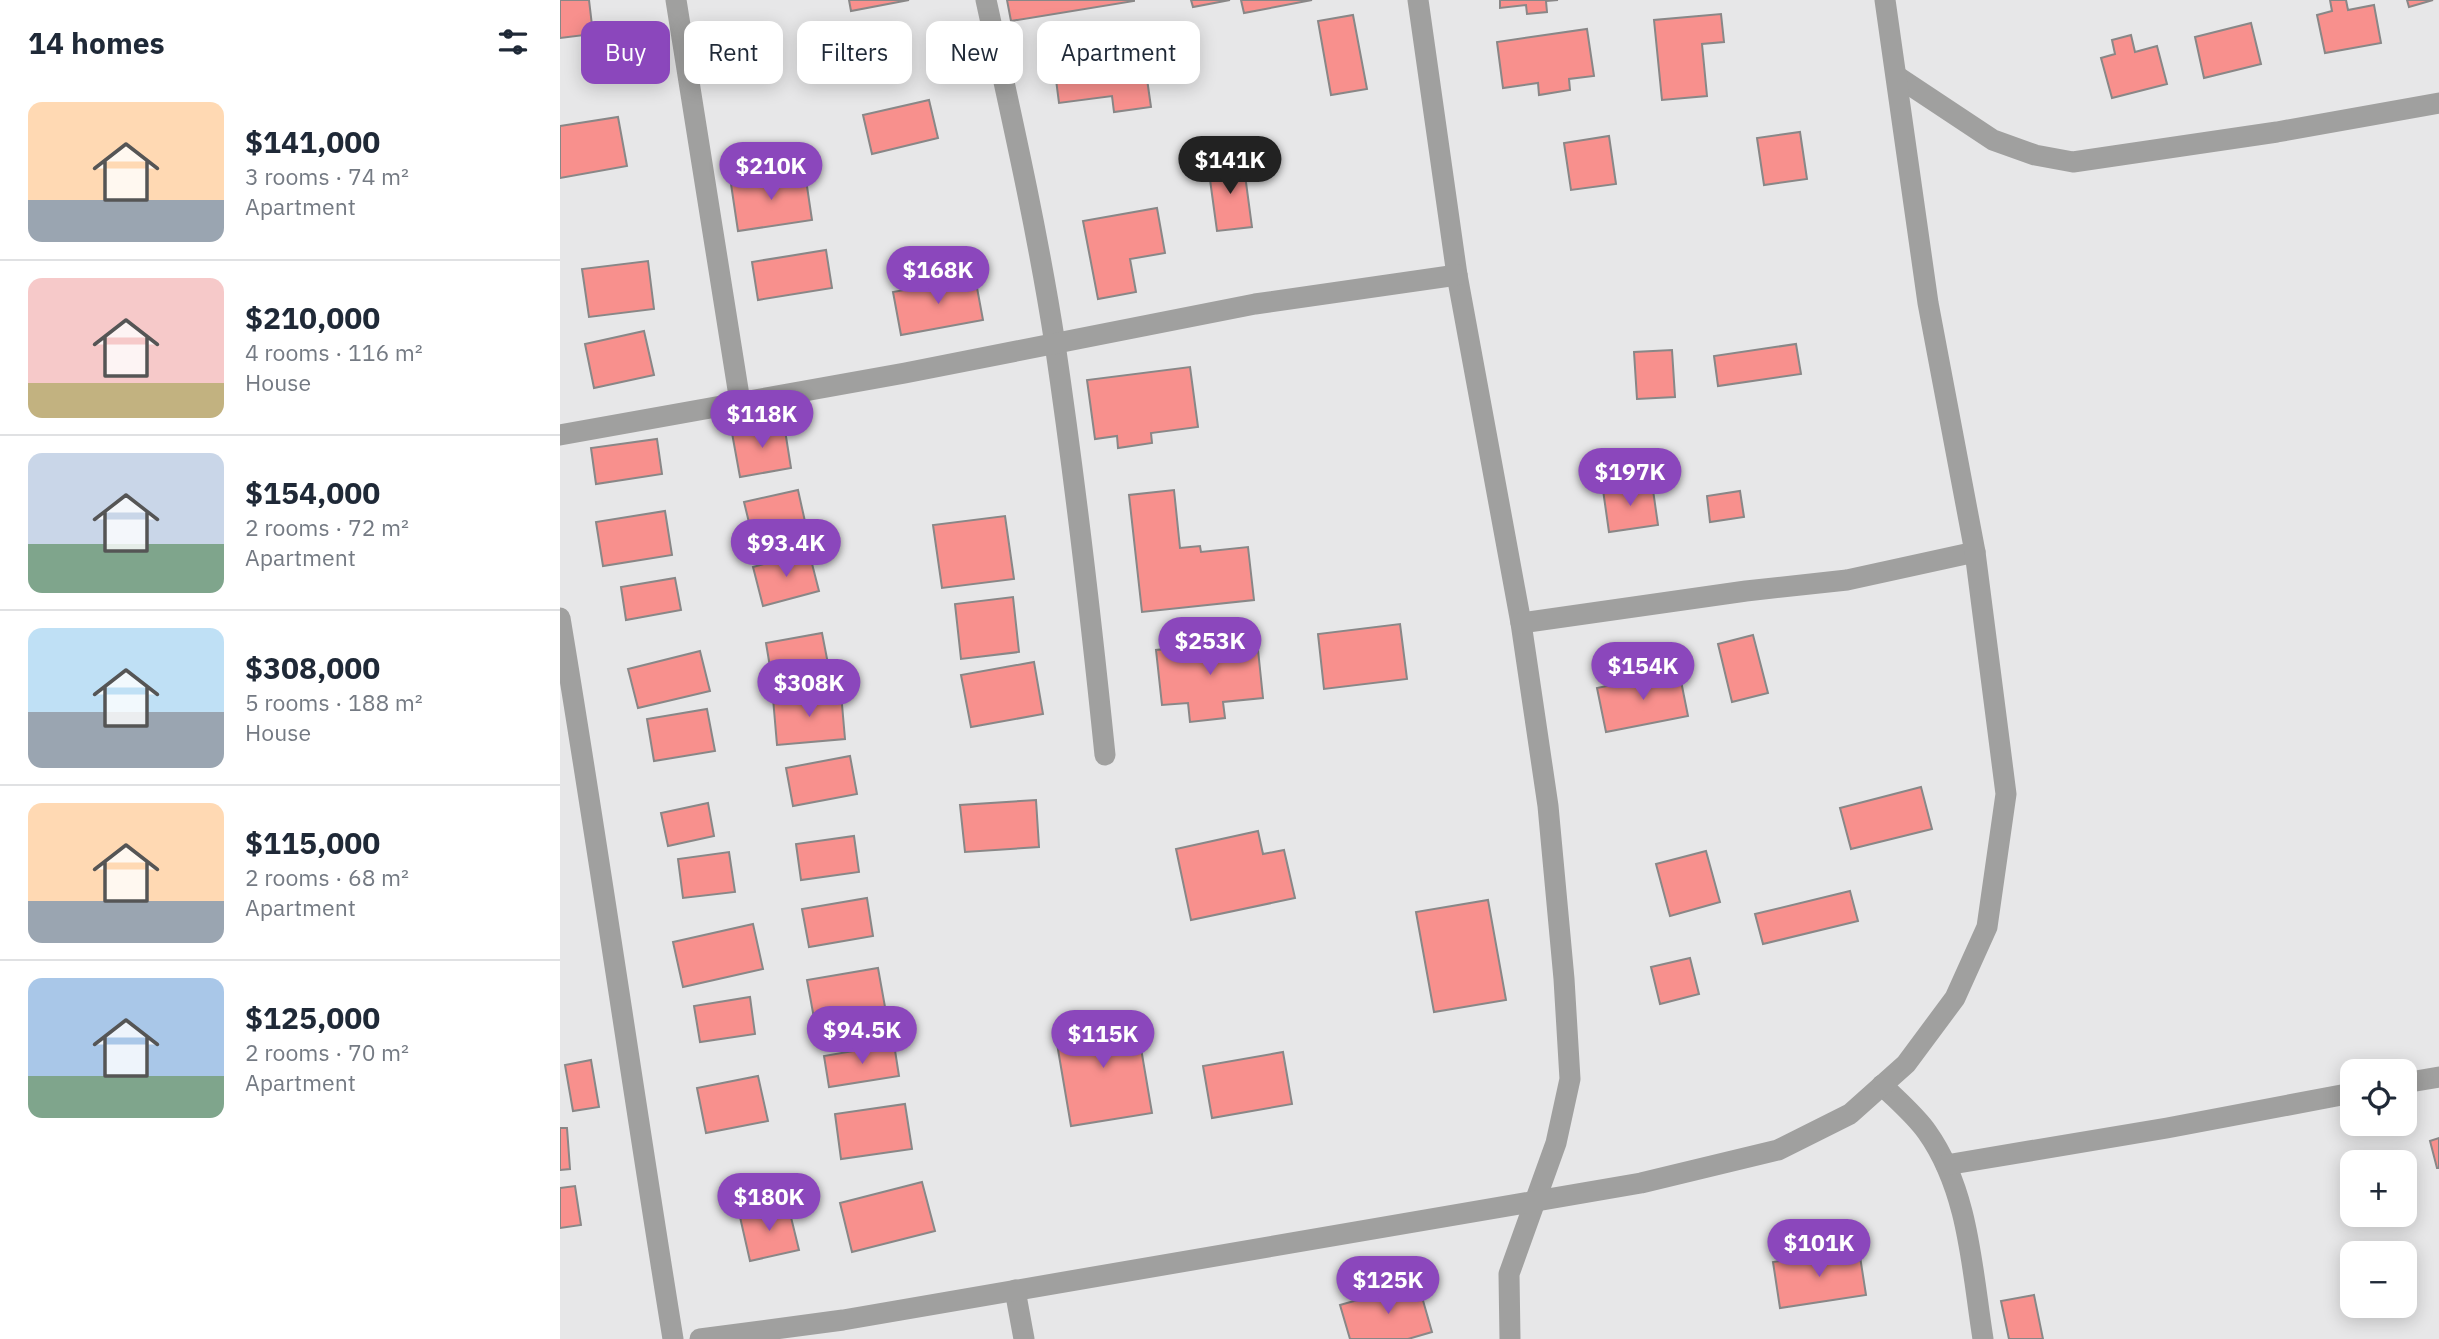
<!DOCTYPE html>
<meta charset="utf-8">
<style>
body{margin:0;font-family:"IBM Plex Sans",sans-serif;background:#f6f6f7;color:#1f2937;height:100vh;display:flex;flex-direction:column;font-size:26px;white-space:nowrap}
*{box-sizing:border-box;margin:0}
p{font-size:23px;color:#747a83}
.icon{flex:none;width:38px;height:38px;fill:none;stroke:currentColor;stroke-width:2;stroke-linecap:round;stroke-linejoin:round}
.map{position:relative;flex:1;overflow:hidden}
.sheet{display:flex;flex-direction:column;background:#fff;width:560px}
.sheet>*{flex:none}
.banner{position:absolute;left:21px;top:21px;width:665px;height:63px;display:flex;gap:14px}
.buttons{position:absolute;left:1780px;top:1059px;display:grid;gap:14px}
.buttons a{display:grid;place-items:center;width:77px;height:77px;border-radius:14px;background:#fff;box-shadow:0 4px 18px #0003;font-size:35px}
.price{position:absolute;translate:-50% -60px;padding:0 16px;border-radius:24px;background:#8b47bc;color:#fff;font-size:23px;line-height:46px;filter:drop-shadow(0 2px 4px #0008)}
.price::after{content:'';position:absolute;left:50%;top:42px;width:21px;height:16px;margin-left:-10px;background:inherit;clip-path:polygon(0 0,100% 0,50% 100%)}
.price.selected{background:#222;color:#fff}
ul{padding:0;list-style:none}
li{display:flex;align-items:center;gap:21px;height:175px;padding:0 28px}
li+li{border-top:2px solid #e0e1e3}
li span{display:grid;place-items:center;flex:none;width:196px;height:140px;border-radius:14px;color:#555}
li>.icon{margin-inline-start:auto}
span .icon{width:84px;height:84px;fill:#fffc;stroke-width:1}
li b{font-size:30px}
h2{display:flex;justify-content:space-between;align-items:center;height:84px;padding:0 28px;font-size:30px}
.pill{padding:0 24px;border-radius:14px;background:#fff;box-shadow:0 4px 18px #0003;font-size:24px;line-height:63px}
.pill.selected{background:#8b47bc;color:#fff}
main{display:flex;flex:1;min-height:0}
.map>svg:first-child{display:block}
.building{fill:#f8908d;stroke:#898787;stroke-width:2}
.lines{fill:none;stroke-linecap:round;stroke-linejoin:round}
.minor{stroke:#a0a09f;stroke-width:21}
</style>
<main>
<section class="sheet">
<h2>14 homes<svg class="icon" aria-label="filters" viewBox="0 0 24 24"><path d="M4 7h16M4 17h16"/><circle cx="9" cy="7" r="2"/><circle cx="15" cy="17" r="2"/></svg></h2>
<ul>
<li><span style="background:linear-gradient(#ffd9b3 70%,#9aa5b1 0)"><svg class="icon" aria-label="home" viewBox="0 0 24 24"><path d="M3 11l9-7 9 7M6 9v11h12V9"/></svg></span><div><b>$141,000</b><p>3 rooms · 74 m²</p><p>Apartment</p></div></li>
<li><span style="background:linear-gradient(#f6c9c9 75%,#c2b280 0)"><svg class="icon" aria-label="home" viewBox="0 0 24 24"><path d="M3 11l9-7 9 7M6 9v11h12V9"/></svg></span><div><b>$210,000</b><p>4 rooms · 116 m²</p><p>House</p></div></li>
<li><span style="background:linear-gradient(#c9d6e8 65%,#7fa58c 0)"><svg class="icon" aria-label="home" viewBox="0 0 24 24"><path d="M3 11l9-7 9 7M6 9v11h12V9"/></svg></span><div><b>$154,000</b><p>2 rooms · 72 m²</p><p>Apartment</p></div></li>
<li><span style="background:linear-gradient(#bfe0f5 60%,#9aa5b1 0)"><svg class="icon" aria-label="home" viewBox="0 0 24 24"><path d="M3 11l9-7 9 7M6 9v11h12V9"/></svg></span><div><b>$308,000</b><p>5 rooms · 188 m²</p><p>House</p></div></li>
<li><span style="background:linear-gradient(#ffd9b3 70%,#9aa5b1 0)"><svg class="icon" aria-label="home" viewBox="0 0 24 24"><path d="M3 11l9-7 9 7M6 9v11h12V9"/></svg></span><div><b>$115,000</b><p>2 rooms · 68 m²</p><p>Apartment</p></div></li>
<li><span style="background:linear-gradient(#a9c7e8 70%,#7fa58c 0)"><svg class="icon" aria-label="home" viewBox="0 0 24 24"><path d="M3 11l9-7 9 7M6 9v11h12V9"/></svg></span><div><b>$125,000</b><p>2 rooms · 70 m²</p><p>Apartment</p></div></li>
</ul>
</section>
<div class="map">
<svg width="1879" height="1339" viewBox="0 0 1879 1339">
<rect width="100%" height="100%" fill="#e7e7e8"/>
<g class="building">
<path d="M0,0H29L33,34L0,38Z"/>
<path d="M289,0H349L291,11Z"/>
<path d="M447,0H574V1L451,21Z"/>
<path d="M631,0H670L633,7Z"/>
<path d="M681,0H752L684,13Z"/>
<path d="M940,0H998L986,1L987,12L967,14L966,5L940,8Z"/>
<path d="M1770,0H1786L1788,10L1814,5L1821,43L1765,53L1757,15L1772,11Z"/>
<path d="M1847,0H1873L1849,7Z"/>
<path d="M1161,14L1164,42L1142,44L1147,96L1102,100L1094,20Z"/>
<path d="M793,15L807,89L771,95L758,21Z"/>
<path d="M1691,23L1701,64L1644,78L1635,37Z"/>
<path d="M209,25L216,70L173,76L166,31Z"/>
<path d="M1027,29L1034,76L1009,79L1010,90L979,95L978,83L943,88L937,42Z"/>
<path d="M1571,35L1575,52L1597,46L1607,84L1552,98L1541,58L1555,54L1552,40Z"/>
<path d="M581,37L591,107L554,112L552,96L499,103L494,64L547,57L545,42Z"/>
<path d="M369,100L378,138L312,154L303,115Z"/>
<path d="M58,117L67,166L0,178V126Z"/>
<path d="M1240,132L1247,179L1204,185L1197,138Z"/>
<path d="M1049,136L1056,184L1011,190L1004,143Z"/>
<path d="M683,160L692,227L657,231L648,165Z"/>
<path d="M245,173L252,220L178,231L171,184Z"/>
<path d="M597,208L605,253L570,259L576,292L538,299L523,221Z"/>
<path d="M266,250L272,288L198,300L192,262Z"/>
<path d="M88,261L94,309L29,317L22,269Z"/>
<path d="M415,277L423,320L341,335L333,292Z"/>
<path d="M84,331L94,375L34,388L25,344Z"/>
<path d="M1236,344L1241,374L1158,386L1154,356Z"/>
<path d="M1112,350L1115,397L1077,399L1074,352Z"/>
<path d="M630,367L638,427L591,433L592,443L558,448L557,436L535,439L527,380Z"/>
<path d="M224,424L231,468L180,477L172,433Z"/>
<path d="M97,439L102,474L36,484L31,448Z"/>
<path d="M1092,483L1098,525L1049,532L1043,490Z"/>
<path d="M238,490L248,535L195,547L184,502Z"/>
<path d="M614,490L620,548L640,546L641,552L688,547L694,600L582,612L569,495Z"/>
<path d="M1180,491L1184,517L1150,522L1147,496Z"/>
<path d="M105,511L112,555L43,566L36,522Z"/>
<path d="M445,516L454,579L382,588L373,525Z"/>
<path d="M249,552L259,591L203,606L193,567Z"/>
<path d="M115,578L121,610L66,620L61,587Z"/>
<path d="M453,597L459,652L401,659L395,604Z"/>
<path d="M840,624L847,679L764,689L758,634Z"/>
<path d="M262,633L269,669L212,679L206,643Z"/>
<path d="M1193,635L1208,693L1172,702L1158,644Z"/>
<path d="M697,640L703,698L663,702L665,718L630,722L628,703L602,705L596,650Z"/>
<path d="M140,651L150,691L78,708L68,669Z"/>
<path d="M474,662L483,714L411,727L401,675Z"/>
<path d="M1119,671L1128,716L1046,732L1037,688Z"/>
<path d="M281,693L285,739L217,745L213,698Z"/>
<path d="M147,709L155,751L94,761L87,719Z"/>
<path d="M290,756L297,794L233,806L226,768Z"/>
<path d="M1361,787L1372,829L1291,849L1280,808Z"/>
<path d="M476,800L479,847L405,852L400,805Z"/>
<path d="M148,803L154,836L108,846L101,813Z"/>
<path d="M698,831L703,854L724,850L735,898L631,920L616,849Z"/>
<path d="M294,836L299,872L241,880L236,844Z"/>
<path d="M1146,851L1160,902L1110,916L1096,864Z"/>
<path d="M169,852L175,892L123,898L118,859Z"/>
<path d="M1290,891L1298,921L1203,944L1195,914Z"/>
<path d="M307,898L313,936L249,947L242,909Z"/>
<path d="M928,900L946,1000L874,1012L856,912Z"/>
<path d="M193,924L203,969L123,987L113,942Z"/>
<path d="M1130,958L1139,994L1100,1004L1091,967Z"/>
<path d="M318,968L327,1018L256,1029L247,980Z"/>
<path d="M190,997L195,1034L140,1042L134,1006Z"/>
<path d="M575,1013L592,1113L511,1126L494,1026Z"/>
<path d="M334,1044L339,1076L269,1087L264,1056Z"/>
<path d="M723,1052L732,1104L652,1118L643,1066Z"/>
<path d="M31,1060L39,1107L13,1111L5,1065Z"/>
<path d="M198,1076L208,1121L146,1133L137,1088Z"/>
<path d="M345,1104L352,1149L281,1159L275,1114Z"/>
<path d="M0,1128H7L10,1169L0,1170Z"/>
<path d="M1879,1138V1168H1877L1870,1141Z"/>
<path d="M362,1182L375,1231L292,1252L280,1203Z"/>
<path d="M15,1186L21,1225L0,1228V1188Z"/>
<path d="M228,1205L239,1250L190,1261L180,1217Z"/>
<path d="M1299,1250L1306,1295L1220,1308L1213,1262Z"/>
<path d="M858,1283L872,1332L848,1339H790L780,1305Z"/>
<path d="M1474,1295L1483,1339H1449L1441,1301Z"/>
</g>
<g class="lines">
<g class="minor">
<path d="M116,0L180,402"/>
<path d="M426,0C451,114 477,228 495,344C515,480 531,618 545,755"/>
<path d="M858,0L897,275L961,623L988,806L1004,979L1010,1079L996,1143L949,1274L950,1339"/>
<path d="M1338,77L1433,140L1475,155L1513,162L1717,132L1879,103"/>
<path d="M0,435L345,373L695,304L897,275"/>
<path d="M0,618C40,858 74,1099 113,1339"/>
<path d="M961,623L1186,591L1287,580L1415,552"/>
<path d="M1844,1083L1879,1077"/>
<path d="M1322,1085C1337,1100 1355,1115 1367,1132C1409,1191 1412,1270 1423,1339"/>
<path d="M1386,1165L1607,1128L1792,1093"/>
<path d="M455,1290L464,1339"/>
<path d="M140,1339L283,1320L1081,1183L1218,1150L1290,1114L1346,1064L1395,998L1427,927L1446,794L1415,552L1368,303L1325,0"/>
</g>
</g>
</svg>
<div class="buttons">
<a><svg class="icon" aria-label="locate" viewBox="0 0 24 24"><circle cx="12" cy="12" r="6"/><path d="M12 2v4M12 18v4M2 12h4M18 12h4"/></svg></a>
<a>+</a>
<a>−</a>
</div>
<b class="price selected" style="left:670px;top:196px">$141K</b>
<b class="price" style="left:211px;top:202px">$210K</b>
<b class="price" style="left:378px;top:306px">$168K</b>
<b class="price" style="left:202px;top:450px">$118K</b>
<b class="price" style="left:1070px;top:508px">$197K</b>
<b class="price" style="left:226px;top:579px">$93.4K</b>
<b class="price" style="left:650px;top:677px">$253K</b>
<b class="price" style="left:1083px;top:702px">$154K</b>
<b class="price" style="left:249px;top:719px">$308K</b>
<b class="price" style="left:302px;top:1066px">$94.5K</b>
<b class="price" style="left:543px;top:1070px">$115K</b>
<b class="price" style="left:209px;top:1233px">$180K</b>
<b class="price" style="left:1259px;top:1279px">$101K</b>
<b class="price" style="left:828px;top:1316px">$125K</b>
<div class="banner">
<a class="pill selected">Buy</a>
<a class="pill">Rent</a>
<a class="pill">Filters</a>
<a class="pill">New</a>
<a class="pill">Apartment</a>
</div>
</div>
</main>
